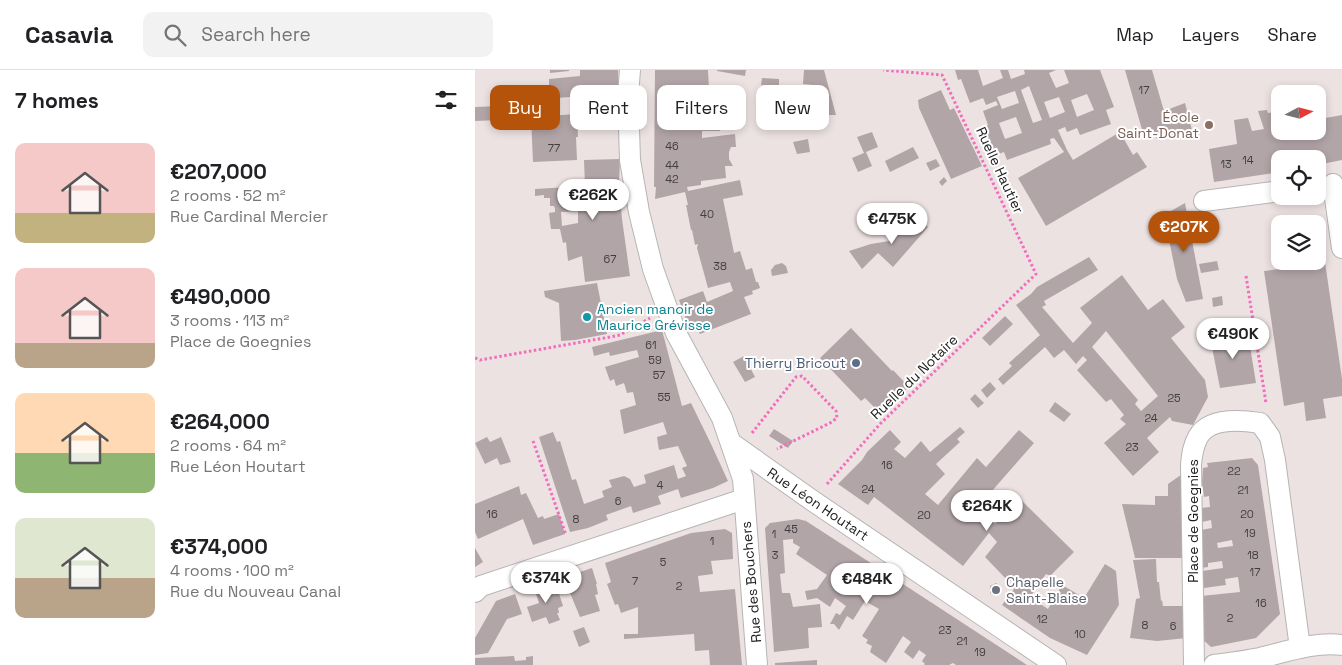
<!DOCTYPE html>
<meta charset="utf-8">
<style>
body{margin:0;font-family:"Space Grotesk",sans-serif;background:#f2f2f2;color:#202124;height:100vh;display:flex;flex-direction:column;font-size:19px;white-space:nowrap}
*{box-sizing:border-box;margin:0}
p{font-size:16px;color:#757577}
.icon{flex:none;width:28px;height:28px;fill:none;stroke:currentColor;stroke-width:2;stroke-linecap:round;stroke-linejoin:round}
.map{position:relative;flex:1;overflow:hidden}
.side{display:flex;flex-direction:column;background:#fff;width:475px}
.side>*{flex:none}
.top-card{position:absolute;left:15px;top:15px;width:475px;height:45px;display:flex;gap:10px}
.needle{width:32px;rotate:83deg}
.buttons{position:absolute;left:796px;top:15px;display:grid;gap:10px}
.buttons a{display:grid;place-items:center;width:55px;height:55px;border-radius:10px;background:#fff;box-shadow:0 2px 8px #0003;font-size:25px}
.price{position:absolute;translate:-50% -42px;padding:0 11px;border-radius:18px;background:#fff;color:#222;font-size:16px;line-height:32px;filter:drop-shadow(0 1px 2px #0008)}
.price::after{content:'';position:absolute;left:50%;top:30px;width:15px;height:11px;margin-left:-8px;background:inherit;clip-path:polygon(0 0,100% 0,50% 100%)}
.price.on{background:#b45309;color:#fff}
ul{padding:0;list-style:none}
li{display:flex;align-items:center;gap:15px;height:125px;padding:0 15px}
li span{display:grid;place-items:center;flex:none;width:140px;height:100px;border-radius:10px;color:#555}
li>.icon{margin-inline-start:auto}
span .icon{width:60px;height:60px;fill:#fffc;stroke-width:1}
li b{font-size:21px}
h2{display:flex;justify-content:space-between;align-items:center;height:60px;padding:0 15px;font-size:21px}
.pill{padding:0 18px;border-radius:10px;background:#fff;box-shadow:0 2px 8px #0003;font-size:18px;line-height:45px}
.pill.on{background:#b45309;color:#fff}
header{display:flex;align-items:center;gap:30px;box-sizing:border-box;height:70px;padding:0 25px;background:#fff;border-bottom:1px solid #e0e0e0}
header strong{font-size:24px}
nav{display:flex;gap:28px;margin-inline-start:auto;font-size:18px}
.search{width:350px;height:45px;background:#f2f2f2;display:flex;align-items:center;gap:12px;box-sizing:border-box;padding:0 18px;border-radius:10px;color:#757577;font-size:19px}
main{display:flex;flex:1;min-height:0}
.map>svg:first-child{display:block}
.building{fill:#b2a5a8;fill-rule:evenodd}
.lines{fill:none;stroke-linecap:round;stroke-linejoin:round}
.minor-casing{stroke:#b5b5b5;stroke-width:22}
.path{stroke:#f36dbd;stroke-width:3;stroke-dasharray:2.5 2.5;stroke-linecap:butt}
.minor{stroke:#fff;stroke-width:20}
.education-dot{fill:#8d6e63;stroke:#fff;stroke-width:2}
.culture-dot{fill:#0f9aa8;stroke:#fff;stroke-width:2}
.service-dot{fill:#5c6f8a;stroke:#fff;stroke-width:2}
.worship-dot{fill:#6b7280;stroke:#fff;stroke-width:2}
.labels{text-anchor:middle;stroke-width:4;stroke-linejoin:round;paint-order:stroke}
.number-label{font-size:11px;fill:#423e3f}
.education-label{font-size:14px;fill:#785e54;stroke:#fff;text-anchor:end}
.street-label{font-size:14px;fill:#1c1c1c;stroke:#fff}
.culture-label{font-size:14px;fill:#0d838f;stroke:#fff;text-anchor:start}
.service-label{font-size:14px;fill:#4e5e75;stroke:#fff;text-anchor:end}
.worship-label{font-size:14px;fill:#5b616d;stroke:#fff;text-anchor:start}
</style>
<header>
<strong>Casavia</strong>
<div class="search"><svg class="icon" aria-label="search" viewBox="0 0 24 24"><circle cx="10" cy="10" r="6"/><path d="M15 15l6 6"/></svg>Search here</div>
<nav><a>Map</a><a>Layers</a><a>Share</a></nav>
</header>
<main>
<section class="side">
<h2>7 homes<svg class="icon" aria-label="filters" viewBox="0 0 24 24"><path d="M4 7h16M4 17h16"/><circle cx="9" cy="7" r="2"/><circle cx="15" cy="17" r="2"/></svg></h2>
<ul>
<li><span style="background:linear-gradient(#f6c9c9 70%,#c2b280 0)"><svg class="icon" aria-label="home" viewBox="0 0 24 24"><path d="M3 11l9-7 9 7M6 9v11h12V9"/></svg></span><div><b>€207,000</b><p>2 rooms · 52 m²</p><p>Rue Cardinal Mercier</p></div></li>
<li><span style="background:linear-gradient(#f6c9c9 75%,#b9a48a 0)"><svg class="icon" aria-label="home" viewBox="0 0 24 24"><path d="M3 11l9-7 9 7M6 9v11h12V9"/></svg></span><div><b>€490,000</b><p>3 rooms · 113 m²</p><p>Place de Goegnies</p></div></li>
<li><span style="background:linear-gradient(#ffd9b3 60%,#8fb573 0)"><svg class="icon" aria-label="home" viewBox="0 0 24 24"><path d="M3 11l9-7 9 7M6 9v11h12V9"/></svg></span><div><b>€264,000</b><p>2 rooms · 64 m²</p><p>Rue Léon Houtart</p></div></li>
<li><span style="background:linear-gradient(#dfe7d0 60%,#b9a48a 0)"><svg class="icon" aria-label="home" viewBox="0 0 24 24"><path d="M3 11l9-7 9 7M6 9v11h12V9"/></svg></span><div><b>€374,000</b><p>4 rooms · 100 m²</p><p>Rue du Nouveau Canal</p></div></li>
</ul>
</section>
<div class="map">
<svg width="867" height="595" viewBox="0 0 867 595">
<rect width="100%" height="100%" fill="#ede2e2"/>
<g class="building">
<path d="M75,0H94V1L75,3Z"/>
<path d="M105,0H143L144,32L111,35V26L65,29V19L74,18V9L105,6Z"/>
<path d="M180,0H233L234,19L240,20V31H243L244,40H232V52L252,51V58H245V61H227V68L260,64L261,77H256L254,82V89L258,96H250L251,108L226,111V115L212,117L213,121L265,110L268,125L248,129L259,183L265,181L271,200L277,198L281,212H283L285,218L277,221L278,224L269,227L276,244L225,264L223,261L215,260L204,230L228,221L232,232L258,221L255,212L233,218L222,178L223,174L220,175L217,160H216L211,135H213L210,122L180,129L181,117H179Z"/>
<path d="M242,0H271L270,6L242,1Z"/>
<path d="M329,0H349L361,45H347L346,31H336L338,15L328,14Z"/>
<path d="M480,0H503L508,16L528,8L525,0H533L536,9L550,4L549,0H581L574,3L581,18L594,13L589,0H625L639,37L631,40L636,54L605,65L602,58L592,62L590,57L583,60L592,80L598,90L645,62L658,85L662,82L672,97L571,156L543,108L589,82L579,68L575,69L576,74L532,90L529,82L516,87L505,58L513,55L508,41L523,35L521,31L511,35L508,28L495,33L486,9L483,10ZM554,16L567,50L558,53L546,20ZM540,21L544,33L527,39L522,27ZM612,24L619,40L602,47L596,30ZM584,27L590,42L575,48L569,32ZM541,47L547,63L530,69L524,53Z"/>
<path d="M650,0H677L689,41L710,33L717,60L682,69L679,63V60L668,63Z"/>
<path d="M287,8L304,9V16L286,15Z"/>
<path d="M466,20L475,40L479,38L507,96L476,109L444,38L443,30Z"/>
<path d="M26,36V50L0,51V37Z"/>
<path d="M792,40L793,43L800,42L802,57L805,56V61H842V41L845,49L867,45V90L842,95V89H805V102L739,112L734,79L762,74L759,50L773,48L777,61L789,59L783,41Z"/>
<path d="M102,44L103,67H101L102,90L58,92L56,47Z"/>
<path d="M397,62L403,77L391,82L397,96L383,102L377,88L389,83L382,67Z"/>
<path d="M333,69L335,82L322,84L318,72Z"/>
<path d="M438,77L444,88L415,102L410,91Z"/>
<path d="M145,89L144,115L147,149L155,206L110,212L107,186L93,191L91,172L88,173L85,159H76L74,143L80,142V139L79,136H75V128H69V125L60,126V119L110,116L109,90ZM103,141V153L87,156L86,142Z"/>
<path d="M461,89L465,96L455,101L451,93Z"/>
<path d="M469,107L472,111L467,116L464,112Z"/>
<path d="M710,133L728,229L711,232L702,209L689,145Z"/>
<path d="M398,138L403,150L398,153L393,141Z"/>
<path d="M440,145L453,157L418,197L403,183L387,199L374,181L396,174L414,171Z"/>
<path d="M614,187L623,200L569,231L571,235L567,237L598,273L617,253L605,238L647,205L673,240L688,229L710,257L696,268L730,310L733,327L718,355L697,351L695,347L672,368L684,382L658,406L629,373L651,354L645,349L649,345L636,329L631,332L602,300L612,290L608,286L601,294L589,280L579,288L570,277L528,315L523,309L537,296L534,293L565,265L541,235L556,224L562,217ZM631,261L683,326L666,341L660,334L663,330L617,277Z"/>
<path d="M742,191L744,200L726,203L724,194Z"/>
<path d="M807,191H832L834,194L850,192L867,309V326L848,329L851,348L831,351L829,332L809,336L789,201L804,199Z"/>
<path d="M307,193L311,196L313,203L297,206L296,200L300,195Z"/>
<path d="M122,213L132,264L100,270L86,271L84,233L70,227L69,221Z"/>
<path d="M747,226L748,235L738,237L737,228Z"/>
<path d="M530,246L538,254L515,276L507,268Z"/>
<path d="M376,258L417,301L418,300L434,317L406,344L390,328L386,331L345,288Z"/>
<path d="M187,260L207,336L216,333L236,374L253,411L238,418L206,428L203,419L183,426L186,434L158,443L156,436L131,445L133,450L113,458L95,462L64,367L78,362L82,372L85,371L97,410L101,409L109,434L129,427L127,421L137,417L134,410L138,409L149,406L155,409L159,417L171,413L169,405L199,395L203,409L211,406L207,398L212,396L203,376L184,380L182,367L192,364L188,352L149,364L145,340L161,335L158,322L152,323L149,313L141,316L139,309L135,311L130,297L164,287L162,280L135,286L134,282L119,286L117,277Z"/>
<path d="M750,264V268L773,264L781,313L745,318L735,267Z"/>
<path d="M269,286L280,307L270,312L258,292Z"/>
<path d="M515,312L521,319L512,328L506,320Z"/>
<path d="M500,324L509,333L503,338L495,329Z"/>
<path d="M580,332L596,344L589,352L574,341Z"/>
<path d="M485,357L490,362L482,369L485,372L461,394L470,404L450,424L463,435L502,388L511,397L544,360L559,373L502,438L520,454L545,429L599,482L575,506L571,504L555,527L573,539L587,515L609,528L630,494L641,501L644,535L612,585L575,568L527,535L539,519L537,516L542,512L544,515L548,512L542,505L534,512L510,487L522,472L514,463L488,496L399,427L393,435L363,414L387,390L392,382L415,360L426,372L419,379L430,388L446,371L455,382Z"/>
<path d="M299,359L318,371L313,378L294,366Z"/>
<path d="M12,367L15,372L26,367L36,392L25,395L22,388L10,394L0,373Z"/>
<path d="M777,388L783,395L805,544L781,568L736,577L726,568V526L765,522L763,507L750,509L751,515L729,518L727,501L748,498L747,491L733,493V497L726,498V460L737,458L736,450L727,452L726,438L735,437L734,426L729,427L727,413L728,398L733,397L732,393ZM757,470L758,476L743,478L742,473Z"/>
<path d="M713,400V488H660L647,434L680,435V426H693V414Z"/>
<path d="M44,416L46,425L51,423L63,448L68,446L69,449L84,444L90,464L58,475L48,449L3,469L0,462V434Z"/>
<path d="M323,449L331,451L382,484L552,595H481L478,593L474,595H449L450,594L447,591L451,585L444,580L438,589L429,582L436,572L428,566L411,593L395,582L397,576L391,573L393,570L387,566L404,539L390,531L378,550L372,546L364,560L359,554H355L361,543L365,545L371,536L360,528L355,537L342,528L332,530L330,521L342,519L352,505L321,484L325,477L318,473V469L308,470L310,503L305,504L307,523H315L318,537L345,534L347,557L333,558L334,578L299,582L290,458L295,453Z"/>
<path d="M250,459L257,463L258,489L236,491L238,504L223,506L225,522L260,519L267,595H235L234,580L220,581L219,564L149,569V564H163V537L146,543L143,534L140,535L132,514L136,512L130,493L216,463Z"/>
<path d="M0,478L8,492L0,497Z"/>
<path d="M681,489L682,512H684L686,531L687,530L688,536H713L712,568L682,571L655,568L661,529L665,528L658,490Z"/>
<path d="M117,498L122,514H121L123,524L120,525L125,541L105,547L95,523L92,524L87,508Z"/>
<path d="M80,511L88,536L83,538L84,543H82L85,550L74,554L71,547L57,552L52,537L64,533L59,518Z"/>
<path d="M521,513L526,517V523L520,526L515,523V516Z"/>
<path d="M40,524L47,544L32,549L13,583L0,585V568L21,531Z"/>
<path d="M109,557L115,572L104,577L98,561Z"/>
<path d="M39,586L40,591L51,590V587L58,586V595H0V588Z"/>
<path d="M342,590V595H300V593Z"/>
</g>
<g class="lines">
<g class="minor-casing">
<g id="minor">
<path d="M155,0L153,26L155,90L164,142L178,199L201,263L247,348L268,409L282,595"/>
<path d="M858,114L867,178"/>
<path d="M729,131L805,121"/>
<path d="M256,373L338,431L581,595"/>
<path d="M0,522L6,516L269,429"/>
<path d="M719,595L716,394C717,385 718,376 723,367C734,347 766,350 785,353L795,367L800,390L825,578"/>
<path d="M739,595C754,593 770,591 785,588C810,582 842,571 867,575"/>
</g>
</g>
<g class="path">
<path d="M771,206L791,333"/>
<path d="M0,288L5,290L135,267L145,265L175,248"/>
<path d="M277,363L321,307L327,306L361,341L362,348L355,353L302,379"/>
<path d="M58,371L91,465"/>
<path d="M352,414L406,353L561,204L467,5L408,0"/>
</g>
<use href="#minor" class="minor"/>
</g>
<circle class="education-dot" cx="734" cy="55" r="5"/>
<circle class="culture-dot" cx="112" cy="247" r="5"/>
<circle class="service-dot" cx="381" cy="293" r="5"/>
<circle class="worship-dot" cx="521" cy="520" r="5"/>
<g class="labels">
<g class="number-label">
<text x="669" y="24">17</text>
<text x="197" y="80">46</text>
<text x="79" y="82">77</text>
<text x="773" y="94">14</text>
<text x="751" y="98">13</text>
<text x="197" y="99">44</text>
<text x="197" y="113">42</text>
<text x="232" y="148">40</text>
<text x="135" y="193">67</text>
<text x="245" y="200">38</text>
<text x="176" y="279">61</text>
<text x="180" y="294">59</text>
<text x="184" y="309">57</text>
<text x="189" y="331">55</text>
<text x="699" y="332">25</text>
<text x="676" y="352">24</text>
<text x="657" y="381">23</text>
<text x="412" y="399">16</text>
<text x="759" y="405">22</text>
<text x="185" y="419">4</text>
<text x="393" y="423">24</text>
<text x="768" y="424">21</text>
<text x="143" y="435">6</text>
<text x="17" y="448">16</text>
<text x="772" y="448">20</text>
<text x="449" y="449">20</text>
<text x="101" y="453">8</text>
<text x="316" y="463">45</text>
<text x="775" y="467">19</text>
<text x="299" y="468">1</text>
<text x="237" y="475">1</text>
<text x="300" y="489">3</text>
<text x="778" y="489">18</text>
<text x="188" y="496">5</text>
<text x="780" y="506">17</text>
<text x="160" y="515">7</text>
<text x="204" y="520">2</text>
<text x="786" y="537">16</text>
<text x="755" y="552">2</text>
<text x="567" y="553">12</text>
<text x="670" y="559">8</text>
<text x="698" y="560">6</text>
<text x="470" y="564">23</text>
<text x="605" y="568">10</text>
<text x="487" y="575">21</text>
<text x="505" y="586">19</text>
</g>
<g class="education-label">
<text x="724" y="52">École<tspan x="724" dy="16">Saint-Donat</tspan></text>
</g>
<g class="street-label">
<text transform="translate(525 100) rotate(65)" y="5">Ruelle Hautier</text>
<text transform="translate(439 307) rotate(-44)" y="5">Ruelle du Notaire</text>
<text transform="translate(343 434) rotate(34)" y="5">Rue Léon Houtart</text>
<text transform="translate(718 451) rotate(-90)" y="5">Place de Goegnies</text>
<text transform="translate(276 512) rotate(-95)" y="5">Rue des Bouchers</text>
</g>
<g class="culture-label">
<text x="122" y="244">Ancien manoir de<tspan x="122" dy="16">Maurice Grévisse</tspan></text>
</g>
<g class="service-label">
<text x="371" y="298">Thierry Bricout</text>
</g>
<g class="worship-label">
<text x="531" y="517">Chapelle<tspan x="531" dy="16">Saint-Blaise</tspan></text>
</g>
</g>
</svg>
<div class="buttons">
<a><svg class="needle" viewBox="-14 -14 28 28"><path d="M0-13l5 13h-10z" fill="#e53935"/><path d="M0 13l5-13h-10z" fill="#757577"/></svg></a>
<a><svg class="icon" aria-label="locate" viewBox="0 0 24 24"><circle cx="12" cy="12" r="6"/><path d="M12 2v4M12 18v4M2 12h4M18 12h4"/></svg></a>
<a><svg class="icon" aria-label="layers" viewBox="0 0 24 24"><path d="M12 4l9 5-9 5-9-5zM3 14l9 5 9-5"/></svg></a>
</div>
<b class="price" style="left:118px;top:151px">€262K</b>
<b class="price" style="left:417px;top:175px">€475K</b>
<b class="price on" style="left:709px;top:183px">€207K</b>
<b class="price" style="left:758px;top:290px">€490K</b>
<b class="price" style="left:512px;top:462px">€264K</b>
<b class="price" style="left:71px;top:534px">€374K</b>
<b class="price" style="left:392px;top:535px">€484K</b>
<div class="top-card">
<a class="pill on">Buy</a>
<a class="pill">Rent</a>
<a class="pill">Filters</a>
<a class="pill">New</a>
</div>
</div>
</main>
